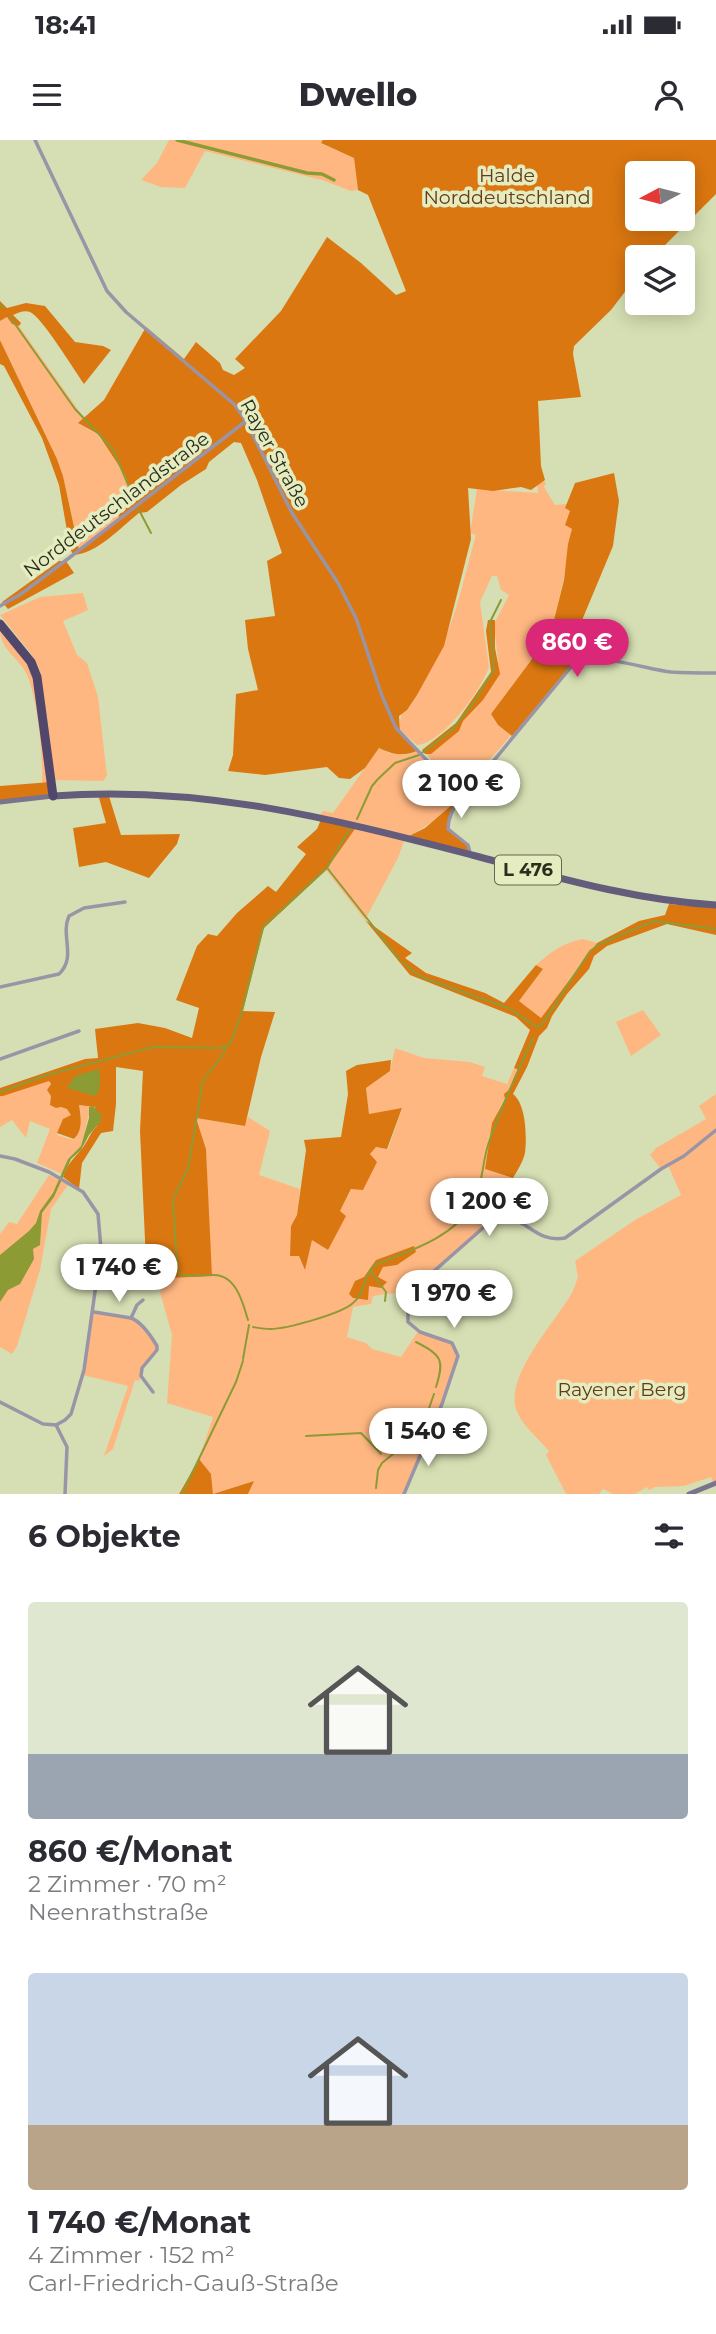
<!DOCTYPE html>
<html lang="de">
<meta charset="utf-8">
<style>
body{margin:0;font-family:Montserrat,sans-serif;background:#f2f2f3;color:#2b2b33;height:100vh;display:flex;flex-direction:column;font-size:26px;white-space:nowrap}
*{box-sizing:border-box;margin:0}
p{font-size:23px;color:#7c7c81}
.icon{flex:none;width:38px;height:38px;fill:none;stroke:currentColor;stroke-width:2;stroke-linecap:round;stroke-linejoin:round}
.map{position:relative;height:1354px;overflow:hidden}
.details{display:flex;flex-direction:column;background:#fff;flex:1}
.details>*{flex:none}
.needle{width:46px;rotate:263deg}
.tools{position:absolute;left:625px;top:21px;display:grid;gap:14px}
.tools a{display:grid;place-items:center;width:70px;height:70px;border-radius:7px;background:#fff;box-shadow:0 4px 18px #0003;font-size:35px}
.price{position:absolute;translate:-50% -60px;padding:0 16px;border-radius:24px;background:#fff;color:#222;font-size:23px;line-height:46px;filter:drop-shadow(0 2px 4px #0008)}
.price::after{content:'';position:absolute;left:50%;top:42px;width:21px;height:16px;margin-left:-10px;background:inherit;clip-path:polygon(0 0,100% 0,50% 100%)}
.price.active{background:#db2777;color:#fff}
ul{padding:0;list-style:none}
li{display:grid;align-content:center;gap:14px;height:371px;padding:0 28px}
li span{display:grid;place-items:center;height:217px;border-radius:7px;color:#555}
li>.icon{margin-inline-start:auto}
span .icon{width:126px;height:126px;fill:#fffc;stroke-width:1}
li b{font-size:30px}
h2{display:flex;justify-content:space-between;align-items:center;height:84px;padding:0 28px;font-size:30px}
.status{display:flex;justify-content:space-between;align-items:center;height:49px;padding:0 35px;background:#fff;direction:ltr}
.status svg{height:19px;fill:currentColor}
header{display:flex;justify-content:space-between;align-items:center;height:91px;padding:0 28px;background:#fff;font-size:32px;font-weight:800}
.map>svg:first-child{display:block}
.green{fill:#ffb782;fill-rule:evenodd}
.forest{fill:#db7710;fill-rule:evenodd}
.water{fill:#8d9b35}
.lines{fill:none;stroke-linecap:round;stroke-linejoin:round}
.stream{stroke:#8d9b35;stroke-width:2}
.canal{stroke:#8d9b35;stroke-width:3.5}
.street{stroke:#9995a6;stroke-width:3.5}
.secondary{stroke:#7a738d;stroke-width:5}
.primary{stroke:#645c7b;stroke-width:7}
.highway{stroke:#51476a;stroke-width:9}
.labels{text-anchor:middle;stroke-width:7;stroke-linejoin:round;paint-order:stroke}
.shield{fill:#e4ecc0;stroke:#62674e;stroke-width:2}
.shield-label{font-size:18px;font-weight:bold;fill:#2b2e1d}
.park-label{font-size:19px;fill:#643a18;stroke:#e4ecc0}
.street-label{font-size:19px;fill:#2b2e1d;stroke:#e4ecc0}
</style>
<div class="status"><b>18:41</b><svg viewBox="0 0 49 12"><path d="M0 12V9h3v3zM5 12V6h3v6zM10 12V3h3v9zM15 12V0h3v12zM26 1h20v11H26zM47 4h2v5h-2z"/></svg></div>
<header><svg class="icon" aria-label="menu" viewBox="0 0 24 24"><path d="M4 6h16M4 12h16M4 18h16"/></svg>Dwello<svg class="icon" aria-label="person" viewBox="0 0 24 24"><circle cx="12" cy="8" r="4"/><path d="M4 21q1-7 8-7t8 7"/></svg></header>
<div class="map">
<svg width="716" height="1354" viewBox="0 0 716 1354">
<rect width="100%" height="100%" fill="#d6dfb3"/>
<g class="green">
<path d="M169,0H323L322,4L354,18L358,50L351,51L322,40L205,11L185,48L161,47L141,40L157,23Z"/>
<path d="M7,177L12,184L19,186L84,278L79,284L97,294L125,335L132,357L129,364L117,374L120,379L79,410L63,336L57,319L0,200V181Z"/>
<path d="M543,340L546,343L544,347L555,365L567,364L565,368L570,371V376L565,385L572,389L563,442L552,488L545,497L544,503L491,574L498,585L511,595C485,626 459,661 426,613L455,591L492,541L498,521L494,484L509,455L501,450L497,436H492L480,462L489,527C481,550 443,603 417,605L400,590C398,564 422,541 435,519C456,482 464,436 476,395L470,393L477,349L538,353L537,344Z"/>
<path d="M83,453L88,470L63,481L77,515L87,523L98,557L107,636L103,641L55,640L40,531L31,514L0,475L40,457Z"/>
<path d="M0,491L27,523L34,538L51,643H42C43,614 38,564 28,537C22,520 0,510 0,491Z"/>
<path d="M379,608C394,616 404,617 419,610C439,633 444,639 475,639C455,664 434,684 405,698L398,718L365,780L326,730L356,686L319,676L323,671L333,673Z"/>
<path d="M583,799L597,803L541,878L519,861L543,829L536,825C551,812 562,803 583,799Z"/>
<path d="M643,870L661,895L631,916L616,882Z"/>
<path d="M395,908L424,918L470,922L485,927L482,936L507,944L514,928L519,930L492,983L485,1029L513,1038L505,1059L512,1077L495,1080L417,1147L410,1157C399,1151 384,1154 373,1156L371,1164L353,1167L347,1197L366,1203L372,1209L401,1217L419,1190L452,1203L458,1216L442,1264L402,1354H248L253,1341L213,1354L211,1335L199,1319L213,1277L167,1263L172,1195L160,1152L170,1138L211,1136L206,1009L196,978L244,986L248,977L270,991L259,1035L300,1049L297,1075L291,1086L293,1116H299L305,1129L312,1099L328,1110L340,1071L370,1014L376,1007L388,1009L402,969L369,974L366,948L390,931ZM416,1112L397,1125L383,1127L378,1137L386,1142L369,1145L349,1154L355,1142L364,1137L376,1120Z"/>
<path d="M49,940C54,955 48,962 68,969L71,975L60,987L57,995L74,1000L76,998L81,976L79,965L93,966L89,974L81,1006L68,1019L62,1034L37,1023L50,989L30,981L26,998L12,980L0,987V956Z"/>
<path d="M716,954V1341L713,1342L711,1337L684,1346L655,1347L649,1350L647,1347L635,1354H613L603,1349L599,1354H566L546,1315L549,1311C540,1300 524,1287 518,1274C500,1239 557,1181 573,1151L578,1137L575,1121L635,1080L681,1055L668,1025L661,1029L650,1015L656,1008L706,979L699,966Z"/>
<path d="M49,1035L68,1045L51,1069L40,1130L17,1206L12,1214L0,1207V1094L9,1082L17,1084Z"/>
<path d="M93,1172L136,1180L157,1206L155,1212L142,1228L139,1241L135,1240L113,1309L104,1316L128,1246L83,1235Z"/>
</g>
<g class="forest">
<path d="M323,0H716V54L653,117H637V136L611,170L574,206L573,214L581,257L538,261L541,326L545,340L531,350L521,347L493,351L468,348L471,399L444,506L417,555L407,570L399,576L400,591L419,610C404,617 394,615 379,608L365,628L350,639L339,638L327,627L265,635L228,631L233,615L236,554L258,550L248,509L245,480L275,476L267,421L282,413L257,340L241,303L234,302L209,322L206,329L181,345L147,372L139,373C121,387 97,414 73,415L70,408L59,345L42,298L4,226L0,224V200L57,319L63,336L79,410L120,378L117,374L129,364L132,357L125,335L98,294L78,283L104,260L146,187L184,219L196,202L220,223L223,230L234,235L245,228L235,219L281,171L327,97L361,123L396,155L406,151L368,55L358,50L354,18L321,3ZM637,33H682V79H637Z"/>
<path d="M0,161L7,168L26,163L45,166L75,202L103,206L111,210L84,244C74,230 42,177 30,172C24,170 18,173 13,175L21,183L19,186L12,184L7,177L0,181Z"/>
<path d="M614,333L619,361L613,406L570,509L572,524L512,596L498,585L491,574L544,503L545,497L552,488L564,440L568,404L572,389L565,385L570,371L565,368L575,343Z"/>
<path d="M59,421H66L74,433L8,469L2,462Z"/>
<path d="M488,480H495V508L500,534L483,560L463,581L459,591L431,614H425L422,610L456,583L491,532L486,491Z"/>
<path d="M51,642L53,656L0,662V646Z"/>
<path d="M108,653L121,695L180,694L177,704L149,738L106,722L79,727L73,688L106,683L98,654Z"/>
<path d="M460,658L449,676L448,689L468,705L470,715L405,698L425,688Z"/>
<path d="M322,677L357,686L326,730L264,788L243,871L275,872L261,917L245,986L196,978L206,1009L212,1136L170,1138L167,1124L146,1122L140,991L143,931L116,927V964L113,991L101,993L82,1023L79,1049L63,1037C67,1025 72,1020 80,1011C87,1004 89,994 97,986L95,967L79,965C81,977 83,990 74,999L57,993L63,979L71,975L67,969L61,967L56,968L50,965L51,956L47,950L51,944L49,941L3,956H0V948L85,919L98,918L95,889L138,883L165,888L192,898L199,868L176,860L197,806L208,794L217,796L237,773L268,746L276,752L306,714L297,707L317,689Z"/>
<path d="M669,764L716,768V795L667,784L607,806L594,816L589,829L567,854L552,876L547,888L539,896L527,927L513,954C526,964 527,996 525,1013C523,1022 517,1031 513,1038L485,1029L492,983L505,959L504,954L510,949L519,930L514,928L530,890L516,877L410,835L365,780L412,813L405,818L426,833L485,853L504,863L536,825L543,829L519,861L541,878L597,803L639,781L665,775Z"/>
<path d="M391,920L390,931L366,948L369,974L402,968L387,1009L376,1007L370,1014L377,1022L363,1050L351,1049L340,1071L346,1076L328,1110L312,1100L305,1130L299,1116H290L291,1086L297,1075L306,1010L304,1000L341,997L348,954L346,931L357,925Z"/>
<path d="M414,1106L416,1112L397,1125L383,1127L378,1137L387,1142L381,1148L369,1146L368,1160L353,1158L349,1154L355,1141L364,1137L376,1120Z"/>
<path d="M199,1319L211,1334L213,1354L254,1341L248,1354H179Z"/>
</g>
<g class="water">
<path d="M99,929C100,939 102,949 95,956L67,948L75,936Z"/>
<path d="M93,966L101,975V981L89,995L81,1010L71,1019L54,1057L42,1073L40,1105L33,1109L34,1119L20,1144L8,1150L0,1162V1115L29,1091L36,1083L40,1071L53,1053L68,1019L81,1006L89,978V967Z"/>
</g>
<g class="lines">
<g class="stream">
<path d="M0,165L3,167"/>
<path d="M10,177L75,269L113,309L135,361"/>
<path d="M139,370L151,393"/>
<path d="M357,679L372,646L378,639L395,623L419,615L451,591L472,565L494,529L490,482L501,460"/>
<path d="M328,729L399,819"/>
<path d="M402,822L421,837L508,868"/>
<path d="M511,869L535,886H541L590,811L600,804L654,781L716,789"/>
<path d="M225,908L224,913L203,940L188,1029L173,1059L177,1126V1131L181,1135C192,1137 203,1135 214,1135C236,1135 243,1163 248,1180"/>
<path d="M0,952L47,935L153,907L220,908L230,904L240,878L263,787L327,728L350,688"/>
<path d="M370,1130L386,1152L385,1161"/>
<path d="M253,1187C259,1188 264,1189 270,1189C286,1189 341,1174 353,1163C364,1155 364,1136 374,1125C409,1111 452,1099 473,1064C483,1046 482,1021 489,1002C502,966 517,932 533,898"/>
<path d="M416,1202C441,1215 445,1219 436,1247"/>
<path d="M243,1219L249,1185"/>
<path d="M306,1296L361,1293L381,1314"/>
<path d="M376,1348L378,1330L382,1323L421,1291L434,1254"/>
<path d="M182,1354L236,1242L243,1221"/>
</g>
<path class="canal" d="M177,0L307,33L322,34L334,40"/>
<g class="street">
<path d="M35,0L107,151L126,172L235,265L246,281L292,373L338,443L356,478L382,556L396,588L438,632L452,639H475"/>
<path d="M0,466L21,454L69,418L246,281"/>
<path d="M470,713L468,705L448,689C448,666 471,644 486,630L576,521C597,513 647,529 671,532C686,533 701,533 716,533"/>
<path d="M0,847L59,834C77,817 60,796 69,776L84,768L125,762"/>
<path d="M0,919L79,891"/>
<path d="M0,1016L15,1019L49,1032L83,1052L98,1074L101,1109L84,1230L71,1274L65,1280L56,1285L43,1284L0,1262"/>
<path d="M94,1172L131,1178L137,1165L143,1160"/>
<path d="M131,1178C142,1182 151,1196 157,1206V1210L142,1228L141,1236L153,1252"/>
<path d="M56,1285L67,1307L65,1354"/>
<path d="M404,1354L442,1264L458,1216L452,1203L420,1192L408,1182V1163L416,1147L484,1087C522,1060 528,1105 565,1098L661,1029L684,1016L716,990"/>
</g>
<g class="secondary">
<path d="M0,662L53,656"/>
<path d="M689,1354L716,1343"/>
</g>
<path class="primary" d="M53,656C202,645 329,678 472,715C552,736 632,760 716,765"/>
<path class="highway" d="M0,484L31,522L37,537L53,656"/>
</g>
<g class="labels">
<rect class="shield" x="495" y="715.5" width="66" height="29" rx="5"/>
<g class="shield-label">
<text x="528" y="736">L 476</text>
</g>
<g class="park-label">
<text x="507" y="42">Halde<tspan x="507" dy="22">Norddeutschland</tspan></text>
<text x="622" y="1256">Rayener Berg</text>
</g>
<g class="street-label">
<text transform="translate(275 313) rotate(61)" y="7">Rayer Straße</text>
<text transform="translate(116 364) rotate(-37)" y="7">Norddeutschlandstraße</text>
</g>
</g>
</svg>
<div class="tools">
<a><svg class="needle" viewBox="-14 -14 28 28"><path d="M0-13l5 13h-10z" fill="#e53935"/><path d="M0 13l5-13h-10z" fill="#7c7c81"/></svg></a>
<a><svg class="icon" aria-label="layers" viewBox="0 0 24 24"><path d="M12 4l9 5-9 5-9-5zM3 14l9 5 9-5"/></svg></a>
</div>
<b class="price active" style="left:577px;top:539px">860 €</b>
<b class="price" style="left:461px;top:680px">2 100 €</b>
<b class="price" style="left:489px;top:1098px">1 200 €</b>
<b class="price" style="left:119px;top:1164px">1 740 €</b>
<b class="price" style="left:454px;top:1190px">1 970 €</b>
<b class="price" style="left:428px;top:1328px">1 540 €</b>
</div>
<section class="details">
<h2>6 Objekte<svg class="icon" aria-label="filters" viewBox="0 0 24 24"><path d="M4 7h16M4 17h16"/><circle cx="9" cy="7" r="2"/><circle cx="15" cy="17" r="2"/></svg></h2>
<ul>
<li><span style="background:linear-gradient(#dfe7d0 70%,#9aa5b1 0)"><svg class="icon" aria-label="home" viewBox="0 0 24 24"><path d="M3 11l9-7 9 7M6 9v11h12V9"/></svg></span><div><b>860 €/Monat</b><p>2 Zimmer · 70 m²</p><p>Neenrathstraße</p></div></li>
<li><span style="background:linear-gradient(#c9d6e8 70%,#b9a48a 0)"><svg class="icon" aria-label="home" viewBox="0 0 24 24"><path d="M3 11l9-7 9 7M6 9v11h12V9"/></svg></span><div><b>1 740 €/Monat</b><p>4 Zimmer · 152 m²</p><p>Carl-Friedrich-Gauß-Straße</p></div></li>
</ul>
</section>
